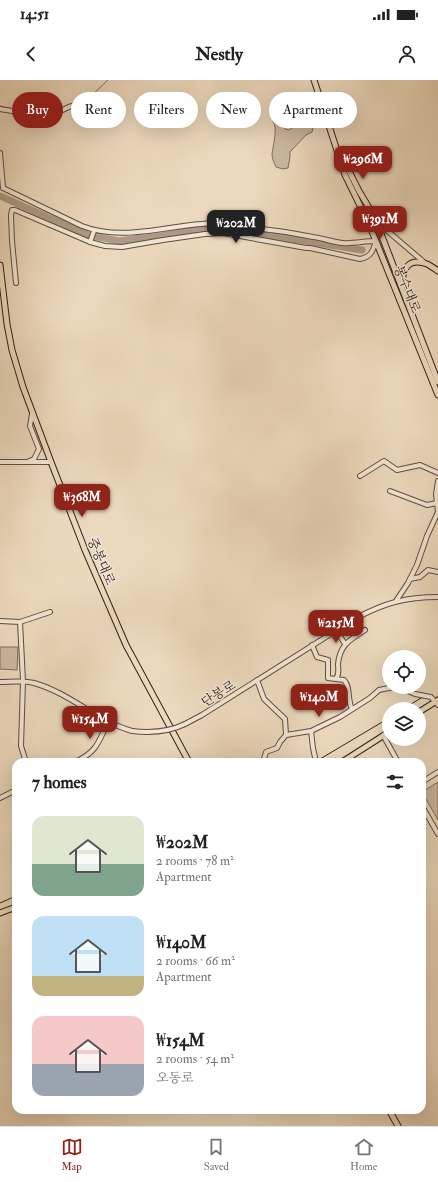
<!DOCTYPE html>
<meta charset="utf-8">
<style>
body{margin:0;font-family:"IM FELL Double Pica","Noto Serif KR",serif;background:#f2f2f2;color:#202124;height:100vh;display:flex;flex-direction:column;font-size:15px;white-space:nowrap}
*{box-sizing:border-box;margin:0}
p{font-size:13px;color:#757577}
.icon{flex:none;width:22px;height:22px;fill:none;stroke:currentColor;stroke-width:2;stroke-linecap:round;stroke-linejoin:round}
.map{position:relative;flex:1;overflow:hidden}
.sheet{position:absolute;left:12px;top:678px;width:414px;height:356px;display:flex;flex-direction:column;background:#fff;border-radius:12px;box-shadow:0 4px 16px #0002}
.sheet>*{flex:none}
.hud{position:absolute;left:12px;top:12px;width:414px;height:36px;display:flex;gap:8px}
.fabs{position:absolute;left:382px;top:570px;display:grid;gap:8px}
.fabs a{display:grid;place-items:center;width:44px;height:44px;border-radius:50%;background:#fff;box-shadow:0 4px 16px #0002;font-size:20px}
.price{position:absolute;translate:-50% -34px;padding:0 9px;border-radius:8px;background:#8f2418;color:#fff;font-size:13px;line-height:26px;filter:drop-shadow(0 1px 2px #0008)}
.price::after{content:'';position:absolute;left:50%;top:24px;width:12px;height:9px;margin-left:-6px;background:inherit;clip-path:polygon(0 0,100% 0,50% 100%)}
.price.current{background:#222;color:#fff}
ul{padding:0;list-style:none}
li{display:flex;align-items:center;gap:12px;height:100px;padding:0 20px}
li span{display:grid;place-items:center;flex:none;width:112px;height:80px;border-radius:12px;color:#555}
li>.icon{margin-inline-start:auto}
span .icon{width:48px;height:48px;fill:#fffc;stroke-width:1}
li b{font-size:17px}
h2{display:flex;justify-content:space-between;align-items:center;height:48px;padding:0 20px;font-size:17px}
.chip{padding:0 14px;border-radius:18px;background:#fff;box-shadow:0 4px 16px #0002;font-size:14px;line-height:36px}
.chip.current{background:#8f2418;color:#fff}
.status{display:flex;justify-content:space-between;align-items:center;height:28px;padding:0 20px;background:#fff;direction:ltr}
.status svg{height:11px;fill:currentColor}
header{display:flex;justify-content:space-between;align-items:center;height:52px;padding:0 20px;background:#fff;font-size:18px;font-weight:700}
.tab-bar{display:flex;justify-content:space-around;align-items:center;height:56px;border-top:1px solid #e0e0e0;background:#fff;font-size:11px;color:#757577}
.tab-bar a{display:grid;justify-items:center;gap:2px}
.tab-bar .current{color:#8f2418}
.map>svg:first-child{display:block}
.green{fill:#ccb9a1;stroke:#7e6c5d}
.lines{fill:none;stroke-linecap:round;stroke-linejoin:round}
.stream{stroke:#7a695a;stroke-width:1}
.river{stroke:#ac9a85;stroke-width:7}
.minor-casing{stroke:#5e4e42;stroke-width:6}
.major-casing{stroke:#2f1f19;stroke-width:7}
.minor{stroke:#f3e6d4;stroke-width:4}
.major{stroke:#ecd9bd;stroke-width:5}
.tram{stroke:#2f1f19;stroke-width:1}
.minor-bridge-casing{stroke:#5e4e42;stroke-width:6;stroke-linecap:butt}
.minor-bridge{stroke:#f3e6d4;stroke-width:4}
.labels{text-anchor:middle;stroke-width:3;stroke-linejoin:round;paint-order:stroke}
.street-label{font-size:13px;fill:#2f1f19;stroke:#f3e6d4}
</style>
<div class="status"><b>14:51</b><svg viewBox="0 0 49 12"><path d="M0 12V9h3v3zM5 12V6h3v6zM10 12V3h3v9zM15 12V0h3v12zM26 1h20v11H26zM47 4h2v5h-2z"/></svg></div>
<header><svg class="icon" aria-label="back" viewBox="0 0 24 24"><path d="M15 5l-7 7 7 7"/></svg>Nestly<svg class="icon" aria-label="person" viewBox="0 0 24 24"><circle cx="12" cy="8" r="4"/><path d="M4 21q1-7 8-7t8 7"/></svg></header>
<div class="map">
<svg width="438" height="1046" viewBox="0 0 438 1046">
<rect width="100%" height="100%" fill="#ecd9bd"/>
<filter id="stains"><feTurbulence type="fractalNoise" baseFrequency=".005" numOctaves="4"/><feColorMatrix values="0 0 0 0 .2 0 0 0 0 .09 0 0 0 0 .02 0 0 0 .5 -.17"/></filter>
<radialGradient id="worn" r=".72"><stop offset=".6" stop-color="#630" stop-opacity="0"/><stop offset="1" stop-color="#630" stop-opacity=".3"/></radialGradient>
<g class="green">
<path d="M302,29L314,32L316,36L312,52L306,55L290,72V77L288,88L283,89L276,87C274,83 272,78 272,74C273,66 278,48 273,41V36L277,33L282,34L283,43L285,49L289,50L292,48C292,43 292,40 297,38V33Z"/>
<path d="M0,567H18L17,590L0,589Z"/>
<path d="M438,702V740L422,712Z"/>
</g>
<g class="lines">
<g class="stream">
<path d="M82,20L91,16L108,0"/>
<path d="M0,26L16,30L29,38L55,31"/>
</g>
<path class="river" d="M0,116L88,155L119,161L185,151L223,148L362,170"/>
<g class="minor-casing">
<g id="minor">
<path d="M0,29C4,30 8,30 12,31C19,34 24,41 32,40C52,39 69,23 89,21"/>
<path d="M0,73L3,108L82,146C121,161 161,147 201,144C219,142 236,145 253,148C273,150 293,153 313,157C322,158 333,162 342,163C353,164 365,161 376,161C373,171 371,177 360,179L310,168H306L223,153L205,154L163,160L122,167L105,166L90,162L94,151"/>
<path d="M377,142L425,183"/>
<path d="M16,203L12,161L11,135L12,130H15L90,162"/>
<path d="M0,382H51"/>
<path d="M27,382L34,379L39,369L30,346L32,334"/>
<path d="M360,396L384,381L397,390L420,385L438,393"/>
<path d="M390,411L427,425L437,423"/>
<path d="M410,499L420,497L428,490L438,492"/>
<path d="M396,521L408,503L417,485L427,456L438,432L436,414L438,401"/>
<path d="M0,541L20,542L50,532"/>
<path d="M20,542L23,601L21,666L26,682"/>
<path d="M336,550L345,564"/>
<path d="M312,565L317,577L328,580V598L344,600C351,607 347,620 352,629"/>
<path d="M336,599C340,592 338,591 338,584C340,564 350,560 365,550"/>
<path d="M257,600L264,619L285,639L286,655"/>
<path d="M0,602C11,602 23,600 34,603C70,613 97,641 132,651"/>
<path d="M399,607L415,614L431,617L438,625"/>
<path d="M185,644L202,635L356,538C385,523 405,517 438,517"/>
<path d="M311,651L313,668L316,682"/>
<path d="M383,655L398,682"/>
<path d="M75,682C97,672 98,663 108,642"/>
<path d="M263,682L266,672L277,668L280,662L286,655L311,651L340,637L370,618L379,610L394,607"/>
<path d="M422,702L438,692"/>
<path d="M0,718L16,710"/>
<path d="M422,726L438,754"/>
</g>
</g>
<g class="major-casing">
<g id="major">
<path d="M314,0L345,95L369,144L438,315"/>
<path d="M343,79L359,111L371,131L378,146L438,302"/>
<path d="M0,185L7,244L12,270L23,307L51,382L85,470L126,565L189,682"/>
<path d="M402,206C402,189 408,177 427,184C431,186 435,189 438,191"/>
<path d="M419,632L438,620"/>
<path d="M342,682L389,652"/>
<path d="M0,833L16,827"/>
<path d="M389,1030L398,1046"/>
</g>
</g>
<use href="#minor" class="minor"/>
<use href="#major" class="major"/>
<g class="tram">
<path d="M403,629L421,618"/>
<path d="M315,682L389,638"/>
<path d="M0,823L16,816"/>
</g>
<g class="minor-bridge-casing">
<path id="minor-bridge" d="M132,651C150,653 169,652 185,644"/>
</g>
<use href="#minor-bridge" class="minor-bridge"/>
</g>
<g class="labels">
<g class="street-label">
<text transform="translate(408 209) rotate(68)" y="5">봉수대로</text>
<text transform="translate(102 481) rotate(67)" y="5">중봉대로</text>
<text transform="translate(218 613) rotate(-32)" y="5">단봉로</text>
</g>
</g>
<rect width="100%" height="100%" filter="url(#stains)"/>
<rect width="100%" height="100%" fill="url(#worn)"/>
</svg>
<div class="fabs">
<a><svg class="icon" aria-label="locate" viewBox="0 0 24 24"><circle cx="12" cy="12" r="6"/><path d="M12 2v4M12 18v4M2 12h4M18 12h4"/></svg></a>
<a><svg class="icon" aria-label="layers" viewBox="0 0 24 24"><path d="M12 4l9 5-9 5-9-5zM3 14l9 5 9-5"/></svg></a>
</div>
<b class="price" style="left:363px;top:100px">₩296M</b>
<b class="price" style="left:380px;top:160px">₩391M</b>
<b class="price current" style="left:236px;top:164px">₩202M</b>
<b class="price" style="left:82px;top:438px">₩368M</b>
<b class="price" style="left:336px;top:564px">₩215M</b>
<b class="price" style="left:319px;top:638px">₩140M</b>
<b class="price" style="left:90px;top:660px">₩154M</b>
<div class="hud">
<a class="chip current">Buy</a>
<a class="chip">Rent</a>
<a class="chip">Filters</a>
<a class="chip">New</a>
<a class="chip">Apartment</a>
</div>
<section class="sheet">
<h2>7 homes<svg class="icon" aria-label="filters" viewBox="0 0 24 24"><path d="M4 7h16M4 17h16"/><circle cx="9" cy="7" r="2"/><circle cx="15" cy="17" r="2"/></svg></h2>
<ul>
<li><span style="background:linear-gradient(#dfe7d0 60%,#7fa58c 0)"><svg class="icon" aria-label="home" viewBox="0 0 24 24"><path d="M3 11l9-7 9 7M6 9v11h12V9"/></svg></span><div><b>₩202M</b><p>2 rooms · 78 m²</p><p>Apartment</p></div></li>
<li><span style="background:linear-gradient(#bfe0f5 75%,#c2b280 0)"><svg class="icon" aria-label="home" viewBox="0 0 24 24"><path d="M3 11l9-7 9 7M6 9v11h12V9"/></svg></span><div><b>₩140M</b><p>2 rooms · 66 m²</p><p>Apartment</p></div></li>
<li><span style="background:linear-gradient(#f6c9c9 60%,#9aa5b1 0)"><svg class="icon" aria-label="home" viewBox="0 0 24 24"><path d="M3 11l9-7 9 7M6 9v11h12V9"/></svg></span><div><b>₩154M</b><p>2 rooms · 54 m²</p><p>오동로</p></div></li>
</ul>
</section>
</div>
<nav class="tab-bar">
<a class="current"><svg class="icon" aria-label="map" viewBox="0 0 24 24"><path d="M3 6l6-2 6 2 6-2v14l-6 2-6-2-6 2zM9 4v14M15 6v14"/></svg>Map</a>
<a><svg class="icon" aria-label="saved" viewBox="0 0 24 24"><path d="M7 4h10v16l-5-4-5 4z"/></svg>Saved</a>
<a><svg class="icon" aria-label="home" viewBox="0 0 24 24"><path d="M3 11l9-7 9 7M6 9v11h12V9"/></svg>Home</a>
</nav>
